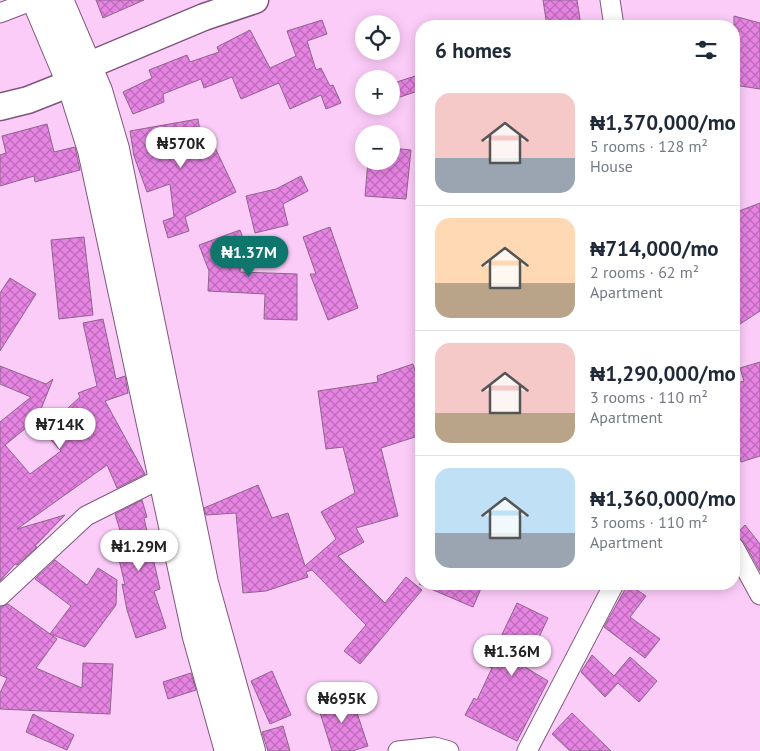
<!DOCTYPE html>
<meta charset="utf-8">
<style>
body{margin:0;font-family:"PT Sans",sans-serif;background:#f2f2f3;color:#1f2937;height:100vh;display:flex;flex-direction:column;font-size:19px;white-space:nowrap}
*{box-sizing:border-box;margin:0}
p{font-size:16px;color:#747a83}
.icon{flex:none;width:28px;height:28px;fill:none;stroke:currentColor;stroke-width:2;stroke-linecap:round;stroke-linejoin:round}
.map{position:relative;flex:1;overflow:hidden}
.drawer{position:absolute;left:415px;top:20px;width:325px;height:570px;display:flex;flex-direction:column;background:#fff;border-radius:20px;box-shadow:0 2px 12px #0003}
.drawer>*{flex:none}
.fabs{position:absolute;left:355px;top:15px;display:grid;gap:10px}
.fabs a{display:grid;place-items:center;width:45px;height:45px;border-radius:50%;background:#fff;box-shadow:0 2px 12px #0003;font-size:25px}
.price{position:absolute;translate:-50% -42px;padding:0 11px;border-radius:18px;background:#fff;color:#222;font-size:16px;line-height:32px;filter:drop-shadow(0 1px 2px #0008)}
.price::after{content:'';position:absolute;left:50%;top:30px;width:15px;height:11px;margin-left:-8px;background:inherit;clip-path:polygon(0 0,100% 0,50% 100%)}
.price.active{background:#0f766e;color:#fff}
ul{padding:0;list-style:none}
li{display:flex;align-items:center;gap:15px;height:125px;padding:0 20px}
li+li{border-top:1px solid #e0e1e3}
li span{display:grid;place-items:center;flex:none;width:140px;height:100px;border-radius:15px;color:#555}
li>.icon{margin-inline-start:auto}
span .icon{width:60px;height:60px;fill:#fffc;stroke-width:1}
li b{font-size:21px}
h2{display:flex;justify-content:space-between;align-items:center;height:60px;padding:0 20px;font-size:21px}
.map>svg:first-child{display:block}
.building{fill:url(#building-cross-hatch);stroke:#8f648c}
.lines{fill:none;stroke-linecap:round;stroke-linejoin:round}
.street-casing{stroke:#7f557d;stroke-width:21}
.secondary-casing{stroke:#7f557d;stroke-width:29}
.primary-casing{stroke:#7f557d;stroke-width:30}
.street{stroke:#fff;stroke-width:19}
.secondary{stroke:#fff;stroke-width:26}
.primary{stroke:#fff;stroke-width:28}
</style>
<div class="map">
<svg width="760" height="751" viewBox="0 0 760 751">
<defs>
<pattern id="building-cross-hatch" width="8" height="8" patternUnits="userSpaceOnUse" patternTransform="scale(1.25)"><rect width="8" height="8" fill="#e784e3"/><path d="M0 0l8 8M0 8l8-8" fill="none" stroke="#bb6bb8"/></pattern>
</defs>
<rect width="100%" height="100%" fill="#fcccf9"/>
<g class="building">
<path d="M96,0H144L103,18Z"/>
<path d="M543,0H577L581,26H547Z"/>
<path d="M734,16L760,23V89L734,85Z"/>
<path d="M322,20L327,34L307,41L316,70L321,68L330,86L333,85L341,103L326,109L321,95L290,109L279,83L241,99L232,77L204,88L201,79L163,94L164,102L133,114L123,92L152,78L149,70L187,55L190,62L219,52L217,47L250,30L270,68L296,56L287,31Z"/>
<path d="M421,74V90L391,100V84Z"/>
<path d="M198,119L202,144L211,139L236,192L185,217L189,231L168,238L163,221L174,217L170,184L147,192L134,156L130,131Z"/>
<path d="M47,124L54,152L75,147L80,170L35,182L34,176L0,186V155L6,153L2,136Z"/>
<path d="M391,148L411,150L406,199L365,196L368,161H391Z"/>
<path d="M301,176L308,191L283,204L288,225L255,233L246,196L276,189Z"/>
<path d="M760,203V311L734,328V252L739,249L734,235V213Z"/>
<path d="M330,227L358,308L328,320L310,274H316L303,237Z"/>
<path d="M240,230L246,246L242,248L240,272L297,274V320L264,319L265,294L208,291L209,271L199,245Z"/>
<path d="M84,237L93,315L59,319L51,240Z"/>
<path d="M10,278L36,294L0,351V293Z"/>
<path d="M103,319L116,379L125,376L128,393L105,401L145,474L117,488L107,465L17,529L65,515L35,546L37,547L17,565L15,564L0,581V422L31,397L0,384V366L46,384L53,379L37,419L5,445L30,474L61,451L43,431L80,397L78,393L97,386L83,323Z"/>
<path d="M760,362V456L741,462L734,438V384L744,381L740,368Z"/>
<path d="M413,364L421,390V435L381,448L398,516L356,528L364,542L338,556L385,603L406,577L422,590L360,664L344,651L366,625L312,570L306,572L308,577L266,591L243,593L236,513L206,515L204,508L258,485L272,518L288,513L305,566L336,539L321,512L355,493L343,447L326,449L318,391L378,382L377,376Z"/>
<path d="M142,500L147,517L144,518L160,589L154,591L166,628L136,638L127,610L122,584L125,585L115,542L128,556L115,514Z"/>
<path d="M745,525L760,544V571L744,542L734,536Z"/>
<path d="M55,560L87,585L98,568L117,580L116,605L85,647L50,634L71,606L35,579Z"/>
<path d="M419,584H483L473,607Z"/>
<path d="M628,584L646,596L630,617L660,639L645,658L604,627Z"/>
<path d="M517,603L548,618L525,667L548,681L517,741L465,715L474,698L477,700L492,668L487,666Z"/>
<path d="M8,604L57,639L36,668L82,688L83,663L113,664L110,714L0,709V693L7,678L0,675V607Z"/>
<path d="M592,655L614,676L630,657L657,681L639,702L618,683L605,697L581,672Z"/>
<path d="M272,671L291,715L270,724L251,681Z"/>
<path d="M191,673L196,690L168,699L163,682Z"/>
<path d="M350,692L368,746L352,751H332L317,703Z"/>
<path d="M572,713L611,751H570L552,734Z"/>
<path d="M33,714L74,735L67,750L26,732Z"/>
<path d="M283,726L290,751H268L262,732Z"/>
</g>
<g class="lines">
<g class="street-casing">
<g id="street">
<path d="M610,0L614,26"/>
<path d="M0,13L34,0"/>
<path d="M734,547L760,595"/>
<path d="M0,596L86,516L162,478"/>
<path d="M398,751L435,747L449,751"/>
<path d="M527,751L614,584"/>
</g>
</g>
<g class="secondary-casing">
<g id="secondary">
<path d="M87,66L204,17L255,0"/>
<path d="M0,107L28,100L71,83"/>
</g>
</g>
<g class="primary-casing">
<g id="primary">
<path d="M36,0L71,83L92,150L197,637L229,751"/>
<path d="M59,0L98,91L115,149L204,583L251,751"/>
</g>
</g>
<use href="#street" class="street"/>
<use href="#secondary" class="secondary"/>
<use href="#primary" class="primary"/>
</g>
</svg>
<div class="fabs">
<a><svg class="icon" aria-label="locate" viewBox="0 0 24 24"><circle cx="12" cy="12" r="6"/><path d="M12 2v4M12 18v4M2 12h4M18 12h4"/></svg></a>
<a>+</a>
<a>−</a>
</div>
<b class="price" style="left:181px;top:169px">₦570K</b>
<b class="price active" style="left:249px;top:278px">₦1.37M</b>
<b class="price" style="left:60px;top:450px">₦714K</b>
<b class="price" style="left:139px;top:572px">₦1.29M</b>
<b class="price" style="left:512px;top:677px">₦1.36M</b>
<b class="price" style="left:342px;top:724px">₦695K</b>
<section class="drawer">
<h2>6 homes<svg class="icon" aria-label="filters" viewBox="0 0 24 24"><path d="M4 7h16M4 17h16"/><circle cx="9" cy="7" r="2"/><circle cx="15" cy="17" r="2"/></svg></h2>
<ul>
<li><span style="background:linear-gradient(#f6c9c9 65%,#9aa5b1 0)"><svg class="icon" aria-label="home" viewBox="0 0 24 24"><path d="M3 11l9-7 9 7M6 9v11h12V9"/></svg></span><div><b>₦1,370,000/mo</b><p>5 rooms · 128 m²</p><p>House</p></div></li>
<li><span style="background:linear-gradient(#ffd9b3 65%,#b9a48a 0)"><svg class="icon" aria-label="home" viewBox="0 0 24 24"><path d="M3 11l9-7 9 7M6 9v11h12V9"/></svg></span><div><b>₦714,000/mo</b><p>2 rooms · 62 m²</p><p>Apartment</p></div></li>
<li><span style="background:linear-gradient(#f6c9c9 70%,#b9a48a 0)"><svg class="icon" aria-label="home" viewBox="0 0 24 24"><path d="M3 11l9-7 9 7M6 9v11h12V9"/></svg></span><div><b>₦1,290,000/mo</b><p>3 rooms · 110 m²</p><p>Apartment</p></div></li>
<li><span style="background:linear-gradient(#bfe0f5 65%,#9aa5b1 0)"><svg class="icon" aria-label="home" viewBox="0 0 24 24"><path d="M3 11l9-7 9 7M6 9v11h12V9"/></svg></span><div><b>₦1,360,000/mo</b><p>3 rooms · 110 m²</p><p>Apartment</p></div></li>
</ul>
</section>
</div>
